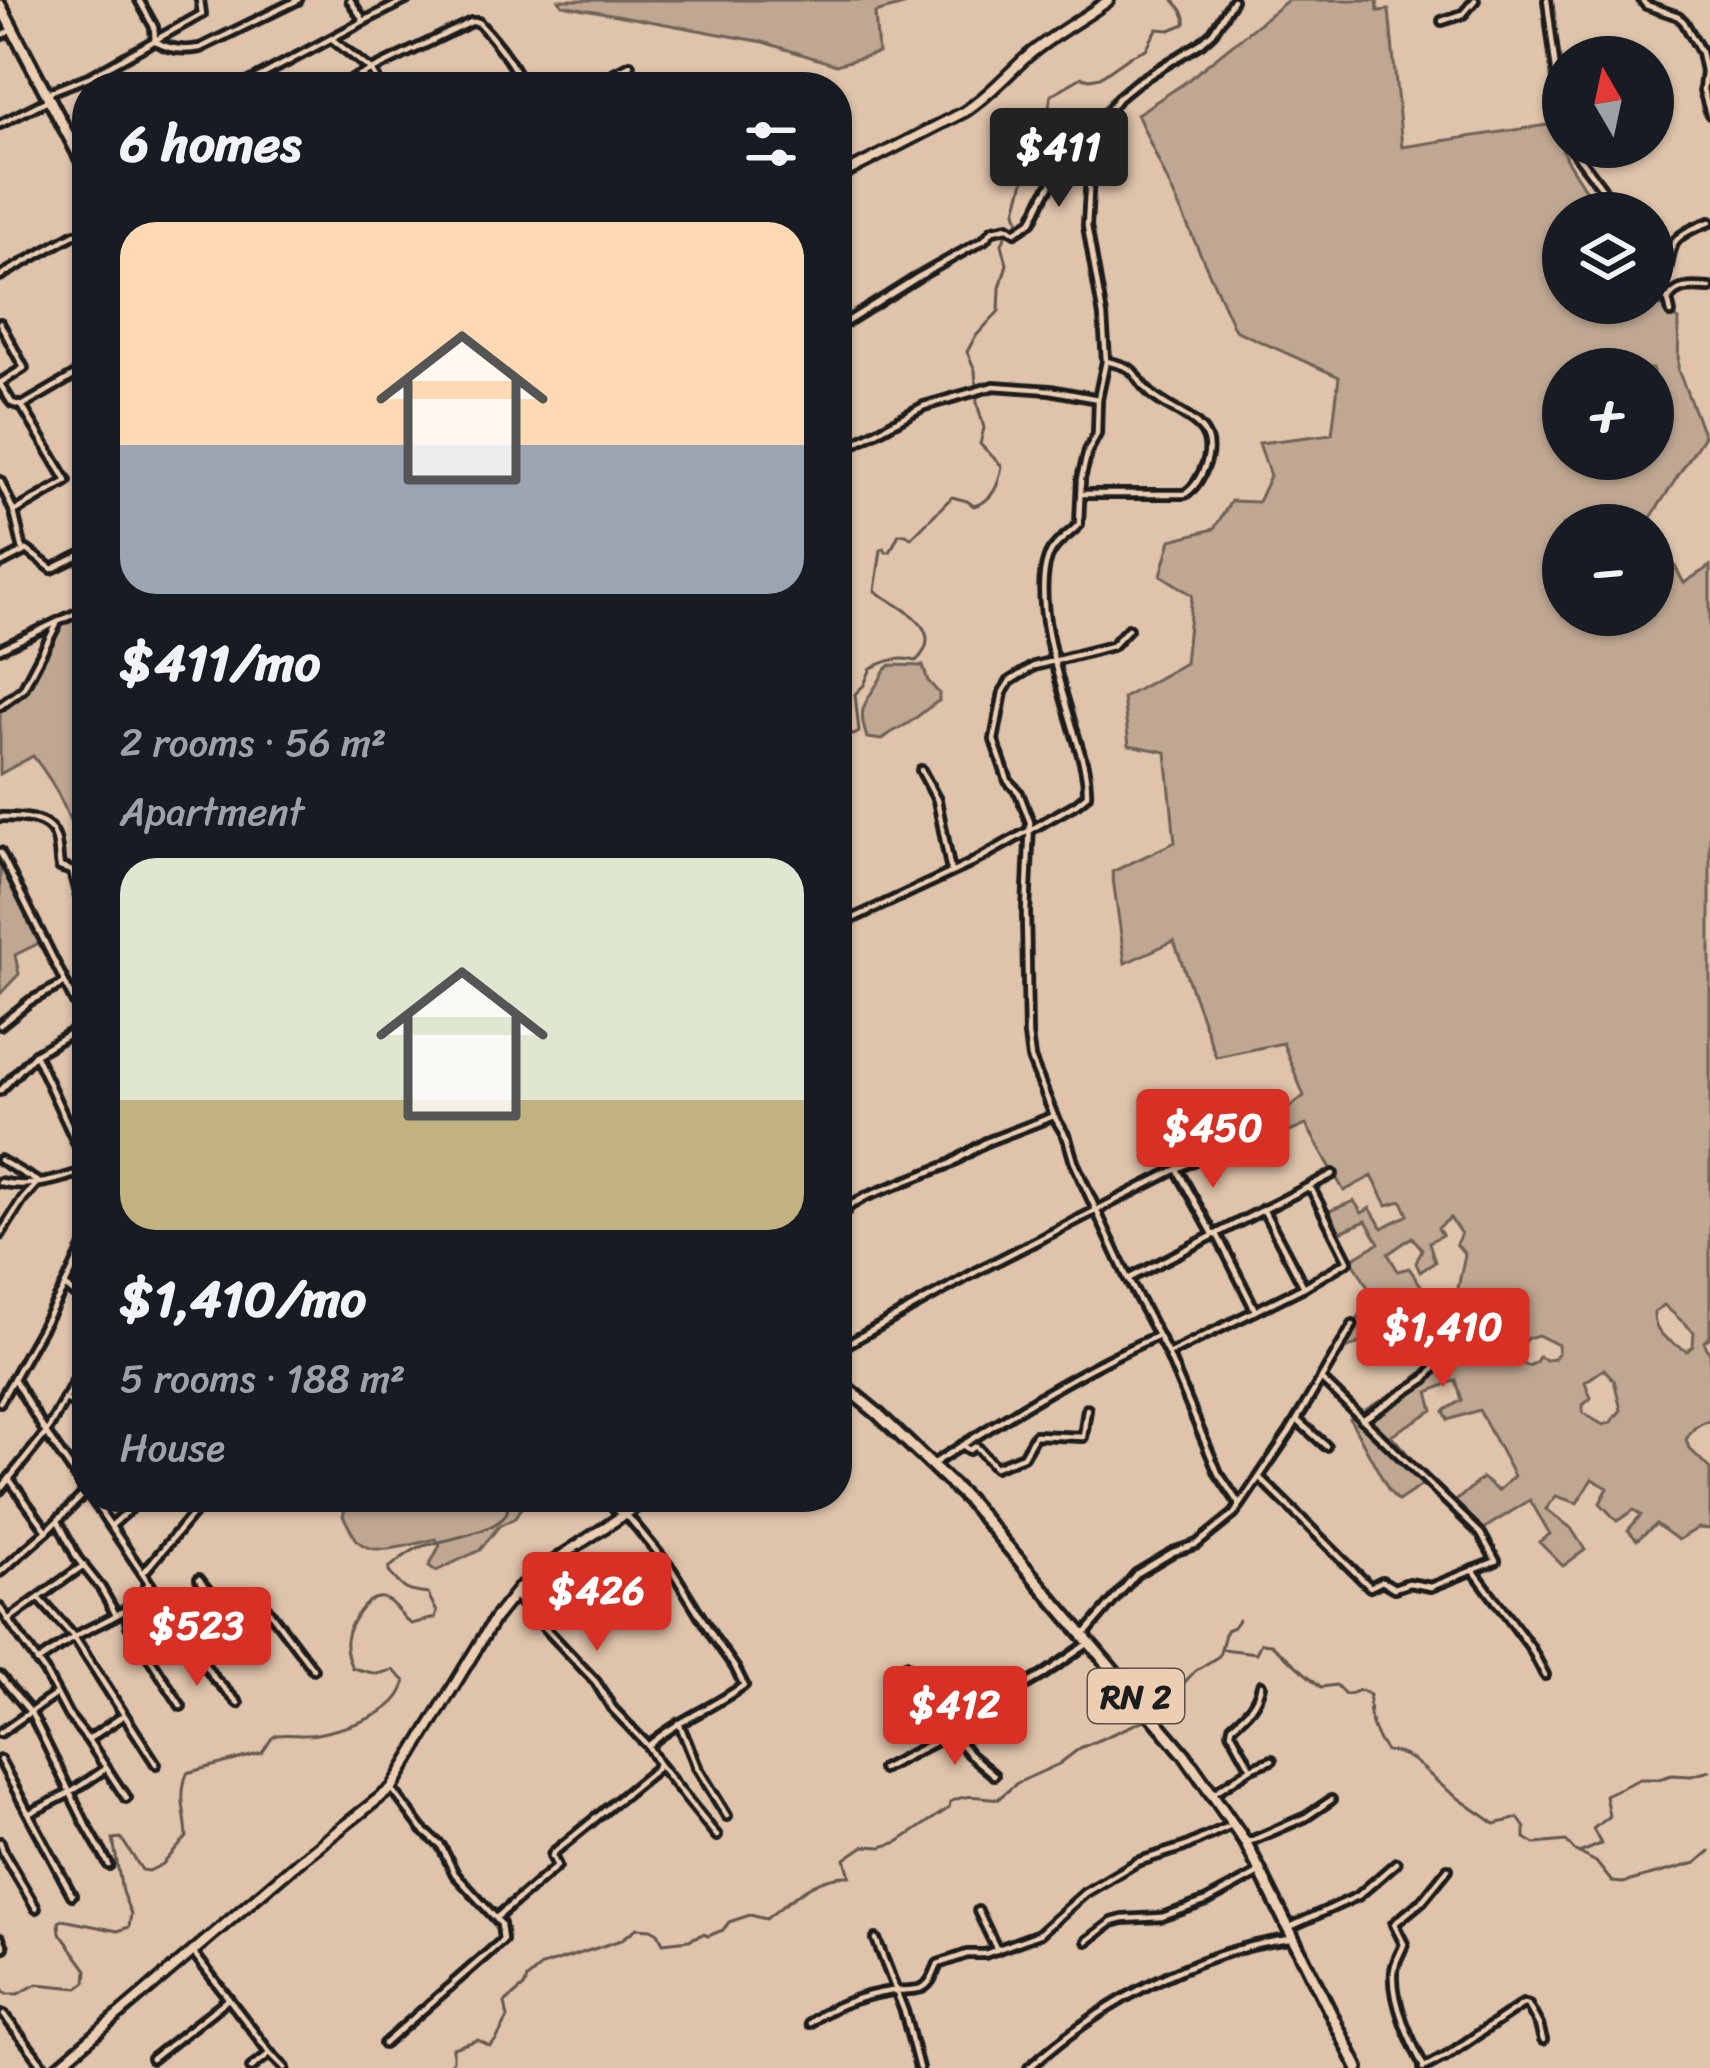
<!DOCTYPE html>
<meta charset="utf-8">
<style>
body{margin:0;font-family:Sriracha,sans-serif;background:#242831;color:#f1f3f6;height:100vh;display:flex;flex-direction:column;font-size:45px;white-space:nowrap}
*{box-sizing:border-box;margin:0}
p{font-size:39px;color:#9ea1a6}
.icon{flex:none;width:66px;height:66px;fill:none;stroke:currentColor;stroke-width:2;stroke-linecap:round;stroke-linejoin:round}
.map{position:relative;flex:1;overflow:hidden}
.details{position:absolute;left:72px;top:72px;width:780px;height:1440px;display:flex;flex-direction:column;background:#171b24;border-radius:48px;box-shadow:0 3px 9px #0004}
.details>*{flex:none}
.needle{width:78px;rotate:351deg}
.tools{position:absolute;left:1542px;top:36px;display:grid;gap:24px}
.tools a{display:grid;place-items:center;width:132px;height:132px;border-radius:50%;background:#171b24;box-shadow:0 3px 9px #0004;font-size:60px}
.price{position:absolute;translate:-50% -102px;padding:0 27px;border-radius:12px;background:#d93025;color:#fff;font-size:39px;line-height:78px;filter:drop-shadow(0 3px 6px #0008)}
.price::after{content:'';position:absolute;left:50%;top:72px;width:36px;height:27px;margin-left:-18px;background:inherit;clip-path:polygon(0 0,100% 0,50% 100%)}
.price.selected{background:#222;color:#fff}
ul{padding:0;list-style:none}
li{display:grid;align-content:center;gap:24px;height:636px;padding:0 48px}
li span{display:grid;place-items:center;height:372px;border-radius:36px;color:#555}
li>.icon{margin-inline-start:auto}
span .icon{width:216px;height:216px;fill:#fffc;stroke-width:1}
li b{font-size:51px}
h2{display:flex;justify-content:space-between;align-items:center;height:144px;padding:0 48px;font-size:51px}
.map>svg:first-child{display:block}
.green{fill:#bfa792;stroke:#6e6257;stroke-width:3;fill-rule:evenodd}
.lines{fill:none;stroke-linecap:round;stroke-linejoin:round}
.stream{stroke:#635950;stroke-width:3}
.street-casing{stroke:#1c1c1c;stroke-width:14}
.secondary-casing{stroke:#1c1c1c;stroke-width:16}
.primary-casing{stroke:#1c1c1c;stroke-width:18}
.street{stroke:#ecceb3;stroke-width:4.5}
.secondary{stroke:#ecceb3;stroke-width:8}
.primary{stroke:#ecceb3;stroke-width:9}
.labels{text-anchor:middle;stroke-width:10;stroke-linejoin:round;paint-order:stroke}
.shield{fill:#ecceb3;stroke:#5a5149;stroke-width:3}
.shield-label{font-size:33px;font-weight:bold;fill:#1c1c1c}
</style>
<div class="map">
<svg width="1710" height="2068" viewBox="0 0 1710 2068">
<rect width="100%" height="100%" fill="#dfc3aa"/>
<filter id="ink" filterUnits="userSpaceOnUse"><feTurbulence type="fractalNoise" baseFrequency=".00833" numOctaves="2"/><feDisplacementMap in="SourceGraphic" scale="24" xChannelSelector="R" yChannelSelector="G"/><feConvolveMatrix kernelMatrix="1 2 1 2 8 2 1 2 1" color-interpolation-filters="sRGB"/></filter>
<g filter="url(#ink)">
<g class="green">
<path d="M559,0H921L875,13L878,53L836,65L763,42L562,5Z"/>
<path d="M1288,0H1377L1378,11L1389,10L1402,147L1554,124L1566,159L1600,213H1563V303H1653V299L1679,320L1678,370L1704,436L1650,519L1653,525H1563V615H1653V526L1684,583L1710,566V1337L1704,1342L1710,1354V1421C1699,1422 1691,1430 1686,1440L1689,1448L1710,1469V1529L1698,1528L1678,1540L1656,1524L1637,1540L1628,1530L1641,1515L1634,1510L1617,1521L1600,1503L1608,1488L1592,1479L1577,1503L1556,1496L1546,1509L1571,1528L1585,1550L1563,1566L1539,1542L1550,1534L1530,1500L1475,1534L1449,1507L1482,1478L1498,1491L1514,1476L1479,1410L1448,1420L1444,1411L1462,1400L1456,1380L1428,1392L1433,1410L1391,1435L1430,1480L1398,1501L1389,1491L1350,1419L1410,1383L1443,1353L1457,1362L1468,1354L1456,1338L1460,1319L1454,1308L1465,1254L1456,1244L1461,1234L1450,1218L1438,1228L1442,1235L1429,1242L1435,1262L1420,1272L1416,1263L1422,1249L1412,1237L1388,1254L1398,1271L1409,1268L1433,1303L1417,1317L1394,1290L1379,1303L1376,1313L1388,1329L1338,1353L1372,1295L1352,1259L1379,1243L1366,1221L1340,1232L1329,1211L1354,1201L1362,1213L1370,1208L1382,1228L1408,1215L1402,1201L1387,1205L1372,1176L1344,1191L1306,1125L1265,1143L1260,1130L1304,1096L1283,1043L1216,1057L1174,941L1125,963L1112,872L1175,842L1166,752L1129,745L1123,698L1185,663L1192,595L1161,575L1171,540L1214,529L1231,501L1258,502L1270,476L1259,443L1332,434L1339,377L1235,330L1137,114L1183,84ZM1563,369H1653V459H1563ZM1664,1305L1694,1332L1693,1346L1687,1351C1670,1342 1653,1334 1654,1312ZM1538,1335L1558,1345V1353L1554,1359L1546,1360L1539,1357L1535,1363L1528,1366L1521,1363L1516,1349L1528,1338ZM1604,1369L1614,1380L1621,1410L1610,1423L1603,1425L1583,1413V1405L1591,1398L1585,1382Z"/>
<path d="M87,612V918C78,902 83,879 80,861C74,821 58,787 33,756L0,774V711L30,687L60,626Z"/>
<path d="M891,665L923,666L928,681L939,693V701C928,707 918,717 907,724C897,730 891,731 882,740L867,738C857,708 864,705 879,681C888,666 878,676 891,665Z"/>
<path d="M0,858L43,941L15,955L19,974L0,994Z"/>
<path d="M355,1497H523V1505L515,1518L499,1526L480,1550L436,1571L429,1566L440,1545L436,1539C417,1543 374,1558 359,1542C352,1535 348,1524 343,1516L345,1509Z"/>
</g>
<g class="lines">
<g class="stream">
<path d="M837,732L854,735L859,732L855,694L864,685L871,668C886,661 899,656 916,661C950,629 897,606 875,591L881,550L884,548L886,552H890L899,534H906L911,538L952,497L967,501L974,506C993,501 999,484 1002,466L980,444L984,428L977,403L975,370L967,352L975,337L999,311L1000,288L1007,264L1002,244L1006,234L1019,221L1016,211L1025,177L1030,174L1038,178L1049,176C1053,170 1057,165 1062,160C1078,141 1061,124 1049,108L1051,95L1082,77L1090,79L1100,77L1130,56L1146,49L1157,29L1170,30L1185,24C1187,13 1179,7 1173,0"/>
<path d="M1223,1649L1256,1653L1261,1643L1271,1644L1321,1687L1336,1685L1345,1694C1357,1695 1355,1685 1370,1695C1367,1716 1374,1735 1386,1751C1412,1752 1426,1773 1445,1788C1461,1801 1479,1812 1495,1824L1518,1818L1525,1828V1838L1535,1844L1566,1841L1574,1850L1596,1862L1612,1882L1623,1883L1696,1863L1710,1851"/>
<path d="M1157,1712L1195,1671L1219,1656L1226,1630L1233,1627L1238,1620"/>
<path d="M1579,1853L1601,1844L1593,1829L1609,1816L1605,1795L1640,1779H1659L1672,1775L1691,1776L1710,1771"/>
<path d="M0,1986L6,1994H18L37,1984L78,1988L86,1982L87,1970L60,1933L59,1922L63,1920L118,1931L129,1927L131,1914L122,1892L113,1839L121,1838L142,1870L149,1871L163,1864L187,1837C186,1811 178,1799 187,1773L262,1753L272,1738L277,1735C291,1733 303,1737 317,1734C346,1728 401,1714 405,1681L393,1670L377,1674L352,1668C348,1659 345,1650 346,1640C348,1626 365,1595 382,1598C393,1600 402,1618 411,1624L435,1618L437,1612L428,1594C404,1591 406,1591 389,1572V1568C399,1560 408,1552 420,1547C439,1540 529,1529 503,1497"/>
<path d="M445,2068L453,2060V2048L478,2040L490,2046L496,2040L508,2018L505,2003L525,1986L527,1979L542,1966L621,1940L637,1928L651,1929L658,1933L663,1943L689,1940L703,1934L708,1936L723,1930L729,1922L750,1915L766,1919C791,1900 816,1874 850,1876L845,1859L864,1846L882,1847L898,1842L949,1808L950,1802C967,1793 981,1797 998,1799L1017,1783L1059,1764L1080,1748L1147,1719"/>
</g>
<g class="street-casing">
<g id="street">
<path d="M139,0L154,27L155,41C169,50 184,51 200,48L298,0"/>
<path d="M350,0L364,21L406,0"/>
<path d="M1547,0L1563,125"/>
<path d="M1642,0L1646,5L1678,16L1684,22L1701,52L1705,71L1703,90L1710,114"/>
<path d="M1442,21L1463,14L1475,0"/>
<path d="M0,36L14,29"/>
<path d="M332,39L371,70L381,87"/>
<path d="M240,87L364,21"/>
<path d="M337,87L471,22H478C497,42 512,62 524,87"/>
<path d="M587,87L630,65"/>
<path d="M47,93L91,76L202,14L200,0"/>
<path d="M0,124L50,99"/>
<path d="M1571,147L1602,188L1613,213"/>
<path d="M0,276L75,234H87"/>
<path d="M1653,288L1668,300L1671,313"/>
<path d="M1656,291C1683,255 1651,242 1710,222"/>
<path d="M1668,300C1677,284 1694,287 1710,288"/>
<path d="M0,323L24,368L0,383"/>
<path d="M837,328L918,277L984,240L993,230L1008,227L1015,232L1032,221L1045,194L1059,172L1077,164L1094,161"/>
<path d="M0,384L12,403L22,406L87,368"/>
<path d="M837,453L924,406L994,386L1050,390L1098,399"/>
<path d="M0,481L14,512L23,550"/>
<path d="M1081,494H1185C1196,487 1202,475 1206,463C1220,421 1174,415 1151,394C1128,373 1144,370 1106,361"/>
<path d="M14,512L67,481L22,406"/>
<path d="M0,564L27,550L52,569L87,552"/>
<path d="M837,615L842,629L837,638"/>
<path d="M1128,629L1112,646L1034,666L1010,681L1003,692L994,740L1008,781L1019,793L1030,822L1026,912L1028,1035L1031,1058L1054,1116L1067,1138L1074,1162L1128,1279L1168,1354L1218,1473L1239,1504"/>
<path d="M0,649L87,608"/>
<path d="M0,706L23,689L57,624"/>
<path d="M921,770L937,800L951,872"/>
<path d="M0,817C18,817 47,816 55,836C59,845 58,857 60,867L72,871L79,897L87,902"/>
<path d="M0,852L87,1027"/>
<path d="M837,926L968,865L1076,804L1087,795C1088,773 1080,752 1074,731C1061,687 1032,601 1048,558C1054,542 1070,535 1079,524L1081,479L1088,451L1097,434L1098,399L1106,361L1103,316L1087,226L1090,175L1099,134L1104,117L1118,98L1136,83L1201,43L1213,32L1233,0"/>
<path d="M0,1025L30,1001L65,983"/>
<path d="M35,1054L69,1034L87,1027"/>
<path d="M0,1091L35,1054L87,1166"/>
<path d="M0,1160L38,1182"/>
<path d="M1178,1171L1213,1234"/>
<path d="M0,1182C29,1189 60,1180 87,1170"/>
<path d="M1306,1188L1333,1174"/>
<path d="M837,1224L849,1206L865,1197L950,1164L986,1142L1054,1116"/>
<path d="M1217,1234L1255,1310"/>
<path d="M0,1235L23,1199L38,1182"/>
<path d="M1128,1279L1306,1188L1312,1190L1348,1261L1304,1287"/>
<path d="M65,1286L87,1304"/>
<path d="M837,1350L983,1268L1234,1140L1260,1130"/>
<path d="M1168,1354L1304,1287L1263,1209"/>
<path d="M15,1381L46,1433L87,1492"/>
<path d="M64,1399L87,1410"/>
<path d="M0,1402L65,1286L87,1240"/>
<path d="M1297,1420L1326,1446"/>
<path d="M1362,1420L1425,1379L1446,1354L1458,1309"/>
<path d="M962,1445L970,1450L976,1446L995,1467L1023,1456L1035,1435L1083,1437L1087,1409"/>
<path d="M933,1464C1006,1417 1077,1371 1157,1336"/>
<path d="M1260,1478L1370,1587L1382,1581L1394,1588L1409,1583L1431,1587L1496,1561L1481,1534L1322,1380"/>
<path d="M10,1480L47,1531"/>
<path d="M0,1490L46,1433L87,1359"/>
<path d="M91,1497L213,1677L238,1703"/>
<path d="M605,1497L621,1515"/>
<path d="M58,1521L77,1558L101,1588L115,1613"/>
<path d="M111,1526L143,1497"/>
<path d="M1473,1570L1531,1648L1545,1675"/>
<path d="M0,1572L47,1531L87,1491"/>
<path d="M144,1572L207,1497"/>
<path d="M199,1579L228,1616"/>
<path d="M514,1595L596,1682L612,1708L648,1746"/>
<path d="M39,1598L74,1637L156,1764"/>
<path d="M0,1608L45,1672L68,1715L88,1740L126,1798"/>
<path d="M126,1610L129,1626L181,1706"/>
<path d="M8,1620L84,1565"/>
<path d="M1084,1635L1136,1574L1173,1552L1197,1544L1234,1514L1289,1433L1353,1325"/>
<path d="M190,1642L257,1595L313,1669"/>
<path d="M37,1662C51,1653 64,1643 78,1635C103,1620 136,1612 148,1584"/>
<path d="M906,1665L933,1701L969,1719"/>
<path d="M0,1676L31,1713L84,1821L109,1865"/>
<path d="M679,1723L697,1767L727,1816"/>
<path d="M0,1733L55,1695"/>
<path d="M952,1733L969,1754L994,1775"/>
<path d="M89,1739L124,1715"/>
<path d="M0,1760L72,1895"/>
<path d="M658,1763L717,1836"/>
<path d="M1251,1768L1231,1732L1232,1726C1247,1713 1257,1704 1261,1685"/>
<path d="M882,1769L952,1733L980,1711L1043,1675L1086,1645"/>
<path d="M1214,1793L1251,1768L1272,1760"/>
<path d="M30,1813L70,1793L105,1769"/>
<path d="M0,1842L4,1854L36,1908"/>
<path d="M1246,1843L1306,1817L1331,1800"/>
<path d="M978,1911L997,1950"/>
<path d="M496,1918L557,1866L552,1856L553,1853L656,1769L658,1763L648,1746C676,1721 713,1708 744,1685L736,1669L714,1638L672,1570L626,1514"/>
<path d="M1290,1927L1358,1896L1396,1863"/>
<path d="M0,1938L4,1947"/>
<path d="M876,1939L904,2011L919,2068"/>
<path d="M1087,1941L1112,1922L1123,1919L1162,1917L1207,1901L1257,1874"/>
<path d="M193,1952L270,2053L285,2068"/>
<path d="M4,2015L45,2068"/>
<path d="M810,2023C831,2005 865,1995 892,1991C901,1990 914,1991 922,1988C931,1984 934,1973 938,1964L967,1954H985L1039,1934L1085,1893L1137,1862L1184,1847L1229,1826"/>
<path d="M384,2044L503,1940L501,1924L455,1874L441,1846L422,1829L393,1790"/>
<path d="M152,2059L228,1999"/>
<path d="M1424,2067C1410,2040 1392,2003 1394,1972C1394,1962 1401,1953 1404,1944L1394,1924L1422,1901L1448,1869"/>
<path d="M251,2068L270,2053"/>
<path d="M1029,2068C1099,2004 1196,1951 1290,1939"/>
<path d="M1423,2068L1449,2054L1523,2004L1528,2005L1539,2025L1543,2040"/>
</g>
</g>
<g class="secondary-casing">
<g id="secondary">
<path d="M837,177L964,112C989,96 1007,74 1029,55C1054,34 1083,19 1109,0"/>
<path d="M56,2068L298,1862L392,1788L495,1618L520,1587L558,1558L651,1497"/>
</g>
</g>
<g class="primary-casing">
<g id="primary">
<path d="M0,5L87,171"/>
<path d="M837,1380L877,1413L967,1499L1185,1755L1246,1843L1358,2068"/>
</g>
</g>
<use href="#street" class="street"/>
<use href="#secondary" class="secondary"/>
<use href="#primary" class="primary"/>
</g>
</g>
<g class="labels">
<rect class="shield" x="1088" y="1669" width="96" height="54" rx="9"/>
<g class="shield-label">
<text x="1136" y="1708">RN 2</text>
</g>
</g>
</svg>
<div class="tools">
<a><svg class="needle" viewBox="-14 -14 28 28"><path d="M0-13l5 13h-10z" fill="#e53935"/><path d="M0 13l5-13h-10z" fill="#9ea1a6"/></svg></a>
<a><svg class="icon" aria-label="layers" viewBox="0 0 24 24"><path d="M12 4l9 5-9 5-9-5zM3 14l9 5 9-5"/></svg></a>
<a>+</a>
<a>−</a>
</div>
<b class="price selected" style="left:1059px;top:210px">$411</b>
<b class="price" style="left:1213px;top:1191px">$450</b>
<b class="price" style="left:1443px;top:1390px">$1,410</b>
<b class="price" style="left:597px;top:1654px">$426</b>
<b class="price" style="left:197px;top:1689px">$523</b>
<b class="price" style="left:955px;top:1768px">$412</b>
<section class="details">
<h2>6 homes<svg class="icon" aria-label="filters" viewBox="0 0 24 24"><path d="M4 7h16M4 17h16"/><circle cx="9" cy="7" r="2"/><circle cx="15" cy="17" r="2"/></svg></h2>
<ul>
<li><span style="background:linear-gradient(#ffd9b3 60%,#9aa5b1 0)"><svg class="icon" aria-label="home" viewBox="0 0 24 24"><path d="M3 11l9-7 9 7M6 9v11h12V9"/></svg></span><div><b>$411/mo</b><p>2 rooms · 56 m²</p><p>Apartment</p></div></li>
<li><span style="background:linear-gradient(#dfe7d0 65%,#c2b280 0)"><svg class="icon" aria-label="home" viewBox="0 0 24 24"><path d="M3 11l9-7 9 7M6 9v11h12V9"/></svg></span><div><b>$1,410/mo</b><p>5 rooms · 188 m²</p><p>House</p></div></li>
</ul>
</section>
</div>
